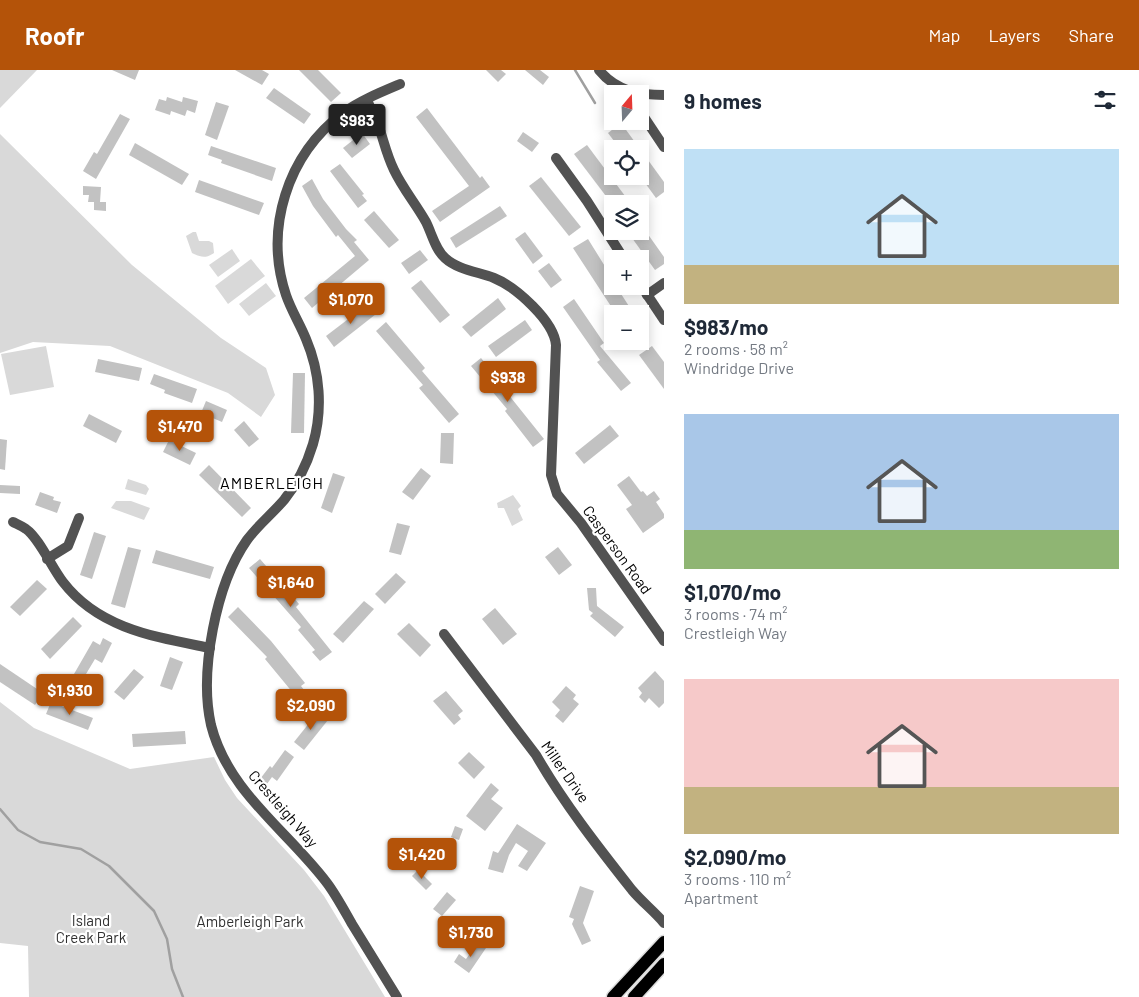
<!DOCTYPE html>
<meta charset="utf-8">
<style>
body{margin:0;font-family:Barlow,sans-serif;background:#f6f6f7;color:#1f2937;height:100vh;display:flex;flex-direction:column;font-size:19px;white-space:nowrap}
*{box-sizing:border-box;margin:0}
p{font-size:16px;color:#747a83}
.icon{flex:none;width:28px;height:28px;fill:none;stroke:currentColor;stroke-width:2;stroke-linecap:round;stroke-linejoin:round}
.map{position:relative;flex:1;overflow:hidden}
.panel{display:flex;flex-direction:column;background:#fff;width:475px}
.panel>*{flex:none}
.needle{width:32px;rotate:19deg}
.fabs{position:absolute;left:604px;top:15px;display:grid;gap:10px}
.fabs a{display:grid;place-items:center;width:45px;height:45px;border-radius:0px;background:#fff;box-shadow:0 2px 12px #0003;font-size:25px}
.price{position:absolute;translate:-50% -42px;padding:0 11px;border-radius:5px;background:#b45309;color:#fff;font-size:16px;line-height:32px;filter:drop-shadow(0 1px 2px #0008)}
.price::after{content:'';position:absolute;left:50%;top:30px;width:15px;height:11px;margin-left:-8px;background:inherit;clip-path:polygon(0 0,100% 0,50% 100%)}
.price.on{background:#222;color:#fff}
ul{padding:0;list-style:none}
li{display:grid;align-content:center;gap:10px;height:265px;padding:0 20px}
li span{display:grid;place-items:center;height:155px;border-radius:0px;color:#555}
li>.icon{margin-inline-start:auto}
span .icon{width:90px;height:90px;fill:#fffc;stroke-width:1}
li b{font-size:21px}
h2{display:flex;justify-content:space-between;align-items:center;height:60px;padding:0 20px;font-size:21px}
header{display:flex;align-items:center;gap:30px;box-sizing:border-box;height:70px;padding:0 25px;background:#b45309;color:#fff}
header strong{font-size:24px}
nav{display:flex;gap:28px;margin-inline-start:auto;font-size:18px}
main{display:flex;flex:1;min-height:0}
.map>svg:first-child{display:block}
.green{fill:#d9d9d9}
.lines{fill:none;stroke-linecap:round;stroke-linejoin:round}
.stream{stroke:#a0a0a0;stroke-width:2.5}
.building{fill:#c2c2c2}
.major-casing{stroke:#dbdbdb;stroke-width:15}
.minor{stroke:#525252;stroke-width:10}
.major{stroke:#000;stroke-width:12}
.labels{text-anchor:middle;stroke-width:4.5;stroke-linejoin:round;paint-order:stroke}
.street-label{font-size:15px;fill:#000;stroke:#fff}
.park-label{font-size:15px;fill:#303030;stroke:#fff}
.neighbourhood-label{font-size:16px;letter-spacing:1px;fill:#000;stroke:#fff}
</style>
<header>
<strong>Roofr</strong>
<nav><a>Map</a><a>Layers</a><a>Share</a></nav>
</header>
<main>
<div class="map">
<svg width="664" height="927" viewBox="0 0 664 927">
<rect width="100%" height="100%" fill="#fff"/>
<g class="green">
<path d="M0,0H37L0,38Z"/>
<path d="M0,64L132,195L221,268L266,298L275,325L261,347L228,323L110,276L33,272L0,283Z"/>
<path d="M193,162H196L199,171H209L213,173L214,183C205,189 201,187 192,183L186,166Z"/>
<path d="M232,179L240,191L218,207L209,195Z"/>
<path d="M251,189L265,206L228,234L215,216Z"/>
<path d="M266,213L276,226L249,246L239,234Z"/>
<path d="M46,276L54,317L10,325L1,284Z"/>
<path d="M128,409L146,415L149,419L146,425L125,419Z"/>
<path d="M513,425L521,436L518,439L523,450L512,456L504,438H498L497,433Z"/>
<path d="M116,431H131L150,438L144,450L111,438Z"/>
<path d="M0,632L34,658L130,699L214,687L225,710L237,728L304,800L324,826L385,927H29L28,876L0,873Z"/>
</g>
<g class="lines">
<g class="stream">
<path d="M575,0L595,33"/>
<path d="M0,739L18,760L40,772L81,779L109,796L154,841L167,869L172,899L183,927"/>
</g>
</g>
<g class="building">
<path d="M112,0H139L135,10Z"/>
<path d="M235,0H262L269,4L262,15Z"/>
<path d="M299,0H318L341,23L331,32Z"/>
<path d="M486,0H501L506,4L498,12Z"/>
<path d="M525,0H540L549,7L543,15Z"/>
<path d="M274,18L311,44L304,54L266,28Z"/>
<path d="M167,27L182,32L183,27L198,31L195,43L187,40L185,46L171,41L170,45L155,40L159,29L166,31Z"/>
<path d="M216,32L229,36L217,70L205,65Z"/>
<path d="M427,38L480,108L482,106L490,117L440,152L432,141L469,116L416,47Z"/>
<path d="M120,44L130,49L96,109L83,101L94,82L97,84Z"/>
<path d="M621,53L640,79H620L608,63Z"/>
<path d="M523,62L539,73L532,82L517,71Z"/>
<path d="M362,63L370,74L352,88L343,78Z"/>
<path d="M135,73L189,104L182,115L129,85Z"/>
<path d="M587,75L631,134H612L574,84Z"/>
<path d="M211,76L276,98L272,111L221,93L222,90L208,85Z"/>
<path d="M640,79L664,112V122L656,128L640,106Z"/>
<path d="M340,94L364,124L362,125L367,131L358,138L330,101Z"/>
<path d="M541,107L581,157L569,166L529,116Z"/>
<path d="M312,109L323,129L346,159L357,170L354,172L369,190L312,238L304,228L355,186L338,165L336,167L313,136L302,116Z"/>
<path d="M199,110L264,133L259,145L195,122Z"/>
<path d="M83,116L101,117L100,132H106V141L94,140V132H88L89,125H83Z"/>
<path d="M500,136L507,146L456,178L450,168Z"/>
<path d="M374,141L399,170L389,178L364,150Z"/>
<path d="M640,153L664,187V194L655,200L627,161H640Z"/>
<path d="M525,162L543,186L533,194L515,169Z"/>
<path d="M588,169L606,198L604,199L612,211V216H616L634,244H616L573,178Z"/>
<path d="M420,180L428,190L409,204L401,193Z"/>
<path d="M549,193L562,210L551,218L538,201Z"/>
<path d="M421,210L450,245L440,253L411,218Z"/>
<path d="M498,228L506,239L471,267L462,257Z"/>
<path d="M574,229L604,273L600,276L631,313L621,321L597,292L600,290L563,237Z"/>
<path d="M368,234L376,244L334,277L326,266Z"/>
<path d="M525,250L532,260L496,287L488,276Z"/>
<path d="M386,252L425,298L422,301L459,344L449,353L419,318L423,315L376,261Z"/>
<path d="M652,276L664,292V319L639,285Z"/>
<path d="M481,288L510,323L508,324L544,369L533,377L505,341L507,339L471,296Z"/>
<path d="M98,289L142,298L139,311L95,302Z"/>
<path d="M293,303H305L304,363H291Z"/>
<path d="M154,304L197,319L192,333L164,323L165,320L150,314Z"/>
<path d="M206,331L227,340L222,352L201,343Z"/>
<path d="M89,344L122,361L116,373L83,356Z"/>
<path d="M244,351L259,369L249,377L234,360Z"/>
<path d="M610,355L619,366L584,394L575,383Z"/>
<path d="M441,363H454L453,394L440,393Z"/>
<path d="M0,369L7,370L5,400L0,399Z"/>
<path d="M169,370L196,383L190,395L163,382Z"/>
<path d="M209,395L251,438L242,447L199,405Z"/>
<path d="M421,398L431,406L413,430L402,422Z"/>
<path d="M333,403L345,407L332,443L321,438Z"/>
<path d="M629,406L641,422L643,421L647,426L654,421L660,429L656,432L664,444V448L643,463L626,439L632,435L617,415Z"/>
<path d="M0,415L20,416V424L0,423Z"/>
<path d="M40,422L54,427L53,430L61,432L57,443L35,435Z"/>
<path d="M397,453L410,456L401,485L389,482Z"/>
<path d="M94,462L106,466L92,509L80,505Z"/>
<path d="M128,477L141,480L125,538L111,534Z"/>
<path d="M558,477L572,495L559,505L545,487Z"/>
<path d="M156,480L214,497L210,509L152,493Z"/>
<path d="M260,489L299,534L296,537L332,582L320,591L312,582L315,580L298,560L301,557L249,498Z"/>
<path d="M396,503L406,512L385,534L375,524Z"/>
<path d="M37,510L47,519L20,546L10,537Z"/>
<path d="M587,518H596L597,536L624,557L615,567L590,546L593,543L589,540Z"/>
<path d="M364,531L374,539L343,573L333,564Z"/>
<path d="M238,537L271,571L305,613L301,616L311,629L303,635L265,589L267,587L228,547Z"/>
<path d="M495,538L517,564L503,575L482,549Z"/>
<path d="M73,547L82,556L50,589L41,579Z"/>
<path d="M409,553L431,575L420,587L397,564Z"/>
<path d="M103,568L112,573L102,593L95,589L83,609L74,604L93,571L100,575Z"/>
<path d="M170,587L183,592L172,620L160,616Z"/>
<path d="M0,594L43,623L35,635L0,612Z"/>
<path d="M134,599L144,607L124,630L114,622Z"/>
<path d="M655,601L664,611V633L659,638L649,628L645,633L639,627L642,623L638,618Z"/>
<path d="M566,616L576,625L573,629L579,634L563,653L555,646L560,640L552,632Z"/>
<path d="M446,621L463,641L458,645L461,649L454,655L433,631Z"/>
<path d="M51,632L93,648L88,660L46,644Z"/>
<path d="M318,642L328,650L304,680L294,672Z"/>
<path d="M185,661L186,674L133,677L132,664Z"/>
<path d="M285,680L294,687L277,711L272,707L264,718L257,713L270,696L272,698Z"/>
<path d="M469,682L485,697L474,709L458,693Z"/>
<path d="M491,713L499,720L491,729L503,738L485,761L466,746Z"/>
<path d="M517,754L546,773L527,801L518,796L528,781L516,773L509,785L503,803L488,799L493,781L498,783Z"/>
<path d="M455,756L463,759L459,770L451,767Z"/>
<path d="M418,800L432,814L426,820L412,806Z"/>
<path d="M580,816L594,821L583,853L591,871L582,875L572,854L574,849L569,847Z"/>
<path d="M447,822L456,830L442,846L433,839Z"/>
<path d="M478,872L486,878L469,903L454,892L459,884L466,889Z"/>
</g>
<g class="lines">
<g class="major-casing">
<g id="major">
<path d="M613,927L664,872"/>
<path d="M634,927L664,894"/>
</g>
</g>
<g class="minor">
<path d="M599,0C616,21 639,25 664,25"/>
<path d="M367,30C371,39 375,48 379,57C384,72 387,86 394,100C403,119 416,134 426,152C432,164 435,179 445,188C458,200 479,202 494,208C516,217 554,251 556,275L551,405L557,424L581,453L664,571"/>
<path d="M640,41L664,77"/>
<path d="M556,88L587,131L624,189"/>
<path d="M640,214L664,250"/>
<path d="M647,225L664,213"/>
<path d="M13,452C17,454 22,456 26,459C39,468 52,498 63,512C99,559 156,567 210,578"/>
<path d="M47,489L68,476L79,448"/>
<path d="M444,564L536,685C563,732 598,777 632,820C642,832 654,841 664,853"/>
<path d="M397,927C382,903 367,878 352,854C344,840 336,825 327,813C287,760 228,722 211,655C199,602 216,514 247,470C258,455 272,444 284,430C297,414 307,394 313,374C323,339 320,302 306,269C300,254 291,240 286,225C264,159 287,85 343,43C359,31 381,22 400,14"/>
</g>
<use href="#major" class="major"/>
</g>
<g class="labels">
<g class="street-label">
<text transform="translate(617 480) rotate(54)" y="5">Casperson Road</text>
<text transform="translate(565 702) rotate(55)" y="5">Miller Drive</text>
<text transform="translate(283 739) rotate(49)" y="5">Crestleigh Way</text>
</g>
<g class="park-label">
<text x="91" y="856">Island<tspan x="91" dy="17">Creek Park</tspan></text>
<text x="250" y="857">Amberleigh Park</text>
</g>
<g class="neighbourhood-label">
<text x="272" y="419">AMBERLEIGH</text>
</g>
</g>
</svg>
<div class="fabs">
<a><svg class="needle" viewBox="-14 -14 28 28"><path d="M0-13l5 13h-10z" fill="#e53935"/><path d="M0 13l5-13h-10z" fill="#747a83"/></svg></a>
<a><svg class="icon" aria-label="locate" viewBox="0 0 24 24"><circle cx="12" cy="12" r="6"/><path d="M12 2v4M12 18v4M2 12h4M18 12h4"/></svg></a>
<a><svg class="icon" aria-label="layers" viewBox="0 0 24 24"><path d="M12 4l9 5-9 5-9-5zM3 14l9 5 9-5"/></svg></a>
<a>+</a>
<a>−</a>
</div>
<b class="price on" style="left:357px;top:76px">$983</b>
<b class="price" style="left:351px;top:255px">$1,070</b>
<b class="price" style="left:508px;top:333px">$938</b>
<b class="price" style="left:180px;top:382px">$1,470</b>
<b class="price" style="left:291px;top:538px">$1,640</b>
<b class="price" style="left:70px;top:646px">$1,930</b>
<b class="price" style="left:311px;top:661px">$2,090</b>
<b class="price" style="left:422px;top:810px">$1,420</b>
<b class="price" style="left:471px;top:888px">$1,730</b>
</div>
<section class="panel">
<h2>9 homes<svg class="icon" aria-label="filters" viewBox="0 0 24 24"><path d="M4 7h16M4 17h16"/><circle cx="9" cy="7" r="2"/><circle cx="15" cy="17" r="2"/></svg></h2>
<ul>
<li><span style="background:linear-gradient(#bfe0f5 75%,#c2b280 0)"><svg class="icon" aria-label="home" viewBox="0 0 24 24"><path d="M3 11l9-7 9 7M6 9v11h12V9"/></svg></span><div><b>$983/mo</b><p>2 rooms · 58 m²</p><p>Windridge Drive</p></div></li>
<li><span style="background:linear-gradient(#a9c7e8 75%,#8fb573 0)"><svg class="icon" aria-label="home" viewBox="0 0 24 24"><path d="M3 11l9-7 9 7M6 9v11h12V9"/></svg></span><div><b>$1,070/mo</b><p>3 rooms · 74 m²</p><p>Crestleigh Way</p></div></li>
<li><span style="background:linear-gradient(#f6c9c9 70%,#c2b280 0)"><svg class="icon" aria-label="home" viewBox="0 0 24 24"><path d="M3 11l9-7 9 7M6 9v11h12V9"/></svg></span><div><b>$2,090/mo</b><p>3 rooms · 110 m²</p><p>Apartment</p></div></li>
</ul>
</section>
</main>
